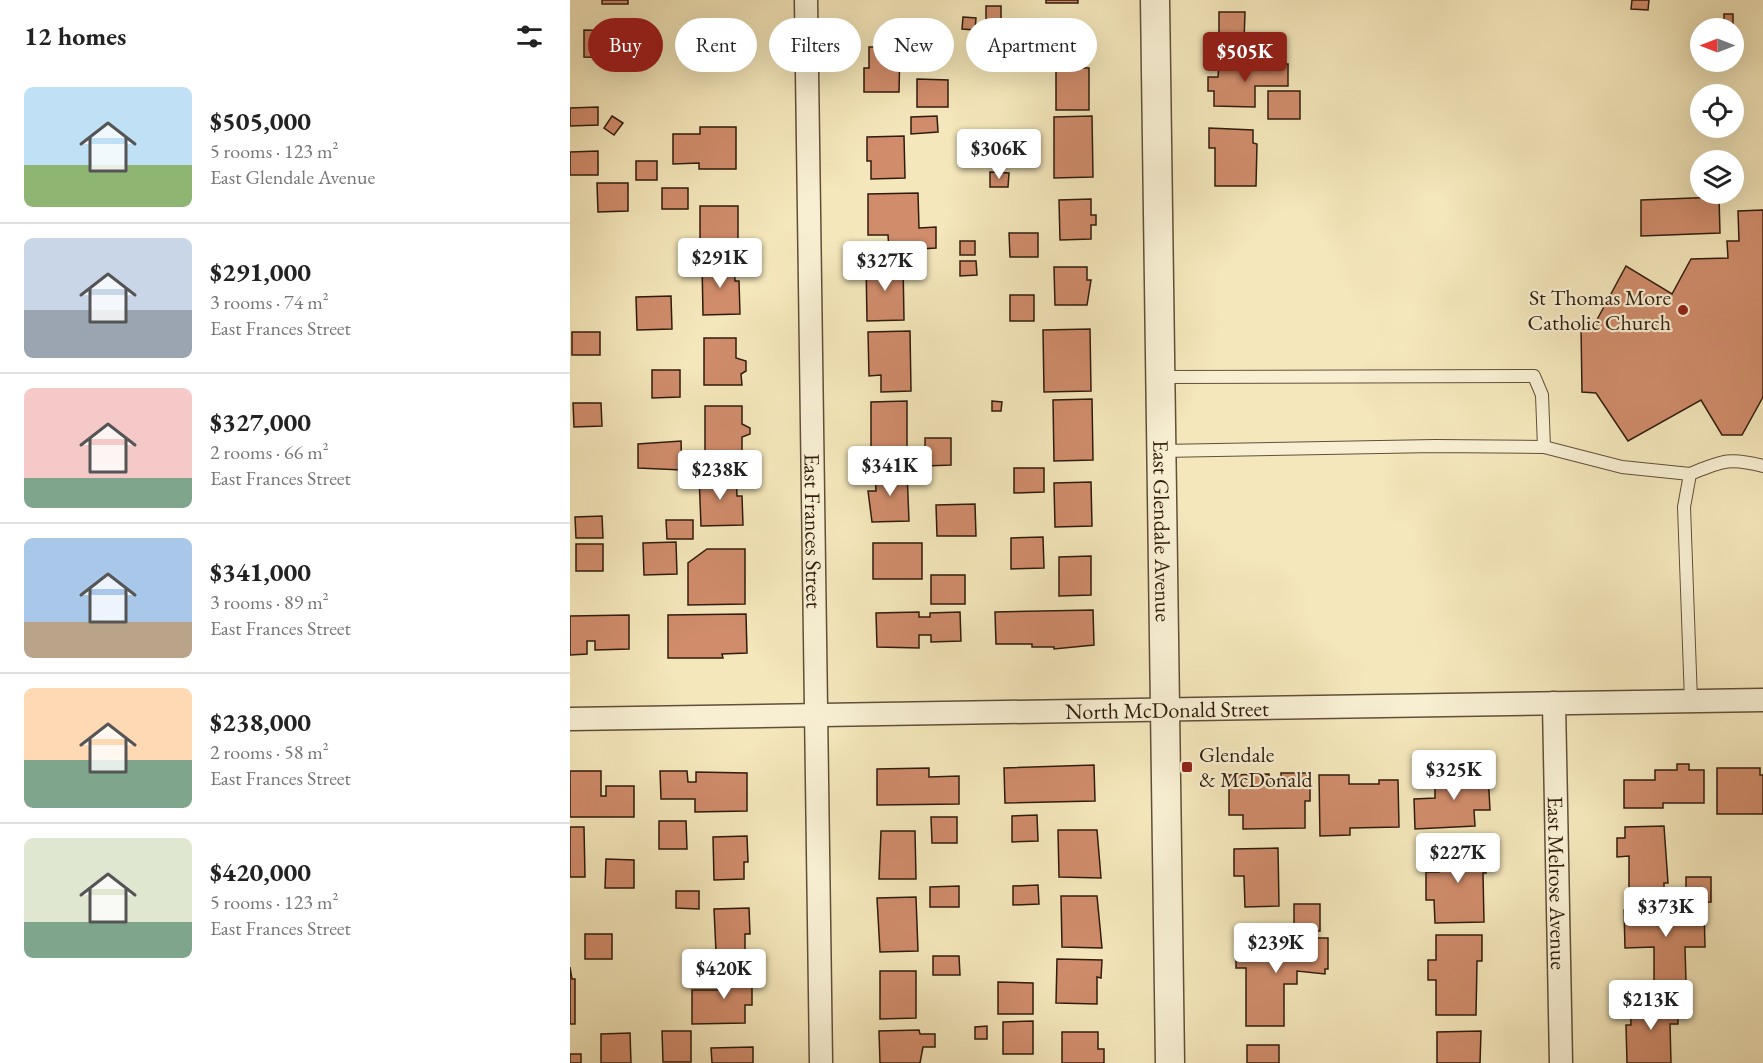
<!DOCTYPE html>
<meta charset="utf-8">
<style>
body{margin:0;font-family:"EB Garamond",serif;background:#f6f6f6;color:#222;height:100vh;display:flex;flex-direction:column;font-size:22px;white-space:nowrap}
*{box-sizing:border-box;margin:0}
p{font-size:20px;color:#767676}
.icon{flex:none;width:33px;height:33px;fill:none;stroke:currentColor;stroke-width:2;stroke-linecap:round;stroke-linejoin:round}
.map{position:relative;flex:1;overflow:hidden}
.sheet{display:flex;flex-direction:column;background:#fff;width:570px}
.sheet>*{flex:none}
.banner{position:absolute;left:18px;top:18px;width:570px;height:54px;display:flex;gap:12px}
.needle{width:39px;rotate:270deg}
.tools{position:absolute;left:1120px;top:18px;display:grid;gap:12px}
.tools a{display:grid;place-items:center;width:54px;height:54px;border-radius:50%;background:#fff;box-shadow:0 6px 24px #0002;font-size:30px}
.price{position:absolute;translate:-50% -51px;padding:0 14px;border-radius:6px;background:#fff;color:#222;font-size:20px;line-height:39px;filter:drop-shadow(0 2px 3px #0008)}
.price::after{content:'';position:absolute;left:50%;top:36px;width:18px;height:14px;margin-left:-9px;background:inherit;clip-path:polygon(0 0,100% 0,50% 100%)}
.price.current{background:#8f2418;color:#fff}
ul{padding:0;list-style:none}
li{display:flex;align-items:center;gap:18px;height:150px;padding:0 24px}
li+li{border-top:2px solid #e0e0e0}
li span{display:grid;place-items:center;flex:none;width:168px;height:120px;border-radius:9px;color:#555}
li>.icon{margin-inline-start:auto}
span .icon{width:72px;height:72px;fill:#fffc;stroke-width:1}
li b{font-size:26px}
h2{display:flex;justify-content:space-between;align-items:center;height:72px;padding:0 24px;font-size:26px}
.tag{padding:0 21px;border-radius:27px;background:#fff;box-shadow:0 6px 24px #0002;font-size:21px;line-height:54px}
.tag.current{background:#8f2418;color:#fff}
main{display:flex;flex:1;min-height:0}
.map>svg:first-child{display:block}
.building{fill:#d08c6b;stroke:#301c0e;stroke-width:1.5}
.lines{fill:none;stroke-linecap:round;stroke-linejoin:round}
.service-casing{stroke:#614f39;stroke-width:14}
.minor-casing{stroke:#614f39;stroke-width:25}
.tertiary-casing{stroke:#614f39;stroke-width:31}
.service{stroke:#f8efd3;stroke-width:12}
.minor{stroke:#f8efd3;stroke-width:22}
.tertiary{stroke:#f8efd3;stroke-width:28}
.poi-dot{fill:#8f2418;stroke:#f8efd3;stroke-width:2}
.labels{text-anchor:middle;stroke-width:4.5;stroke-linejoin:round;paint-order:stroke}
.poi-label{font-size:22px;fill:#301c0e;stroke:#f8efd3;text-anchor:end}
.street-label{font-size:22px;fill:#301c0e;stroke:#f8efd3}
</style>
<main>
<section class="sheet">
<h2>12 homes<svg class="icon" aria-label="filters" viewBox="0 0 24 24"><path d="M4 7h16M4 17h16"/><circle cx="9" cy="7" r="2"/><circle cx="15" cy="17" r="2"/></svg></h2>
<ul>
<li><span style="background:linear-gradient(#bfe0f5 65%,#8fb573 0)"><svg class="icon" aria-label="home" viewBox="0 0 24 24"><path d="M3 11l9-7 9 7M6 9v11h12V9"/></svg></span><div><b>$505,000</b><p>5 rooms · 123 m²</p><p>East Glendale Avenue</p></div></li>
<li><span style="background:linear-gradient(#c9d6e8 60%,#9aa5b1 0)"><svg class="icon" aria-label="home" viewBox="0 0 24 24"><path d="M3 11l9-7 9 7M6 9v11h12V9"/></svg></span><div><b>$291,000</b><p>3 rooms · 74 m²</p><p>East Frances Street</p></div></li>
<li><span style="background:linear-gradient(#f6c9c9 75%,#7fa58c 0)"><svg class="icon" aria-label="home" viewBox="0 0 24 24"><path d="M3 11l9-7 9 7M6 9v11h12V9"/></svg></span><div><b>$327,000</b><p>2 rooms · 66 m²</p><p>East Frances Street</p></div></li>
<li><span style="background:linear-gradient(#a9c7e8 70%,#b9a48a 0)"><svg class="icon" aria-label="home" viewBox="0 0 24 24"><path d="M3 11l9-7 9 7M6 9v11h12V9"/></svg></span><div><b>$341,000</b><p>3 rooms · 89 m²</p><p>East Frances Street</p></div></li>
<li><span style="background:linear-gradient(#ffd9b3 60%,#7fa58c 0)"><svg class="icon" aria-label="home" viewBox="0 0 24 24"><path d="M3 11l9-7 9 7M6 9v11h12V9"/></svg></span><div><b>$238,000</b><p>2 rooms · 58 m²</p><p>East Frances Street</p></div></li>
<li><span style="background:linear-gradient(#dfe7d0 70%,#7fa58c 0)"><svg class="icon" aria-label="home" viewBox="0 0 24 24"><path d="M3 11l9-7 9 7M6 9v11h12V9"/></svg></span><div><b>$420,000</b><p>5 rooms · 123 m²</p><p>East Frances Street</p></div></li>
</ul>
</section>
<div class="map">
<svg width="1193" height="1063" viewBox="0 0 1193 1063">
<rect width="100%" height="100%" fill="#f4e7bb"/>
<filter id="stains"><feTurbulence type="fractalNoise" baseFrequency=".00333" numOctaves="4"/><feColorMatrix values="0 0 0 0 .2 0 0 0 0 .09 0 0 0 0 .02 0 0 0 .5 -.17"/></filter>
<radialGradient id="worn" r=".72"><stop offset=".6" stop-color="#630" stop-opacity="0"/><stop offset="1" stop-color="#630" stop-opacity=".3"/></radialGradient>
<g class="building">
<rect x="32" y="0" width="26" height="4"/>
<rect x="476" y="0" width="32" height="3"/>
<path d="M1062,0H1079L1078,10L1061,9Z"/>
<rect x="416" y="6" width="15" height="19"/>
<path d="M649,12H675L674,42H649Z"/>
<rect x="1154" y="14" width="9" height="11"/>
<path d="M393,17L406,18L405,30L392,29Z"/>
<path d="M14,30L52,31L51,58L14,57Z"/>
<path d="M423,38L434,47L427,56L416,47Z"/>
<path d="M299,47H330L329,92H294V68H299Z"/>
<path d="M649,64H718V86H685V107L644,106V91H638V77H648Z"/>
<path d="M486,67L519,68V110H486Z"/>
<path d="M347,79L378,80V107H347Z"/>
<rect x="698" y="91" width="32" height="28"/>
<path d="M28,107V125L0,126V108Z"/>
<path d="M42,116L53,123L44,135L34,128Z"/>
<path d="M367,116L368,132L341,134V117Z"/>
<path d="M522,116L523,177L484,178V117Z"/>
<path d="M130,127H166V169H129V163L103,164V134H130Z"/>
<path d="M639,128L683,130V143L687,144L686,186H645V148H639Z"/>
<path d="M334,136L335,178L301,179V161H297V137Z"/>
<path d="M28,151V175H0V152Z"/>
<rect x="66" y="161" width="21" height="19"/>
<path d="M420,172L439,173L438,187H420Z"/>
<path d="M27,183H58V211L28,212Z"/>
<rect x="92" y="188" width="26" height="21"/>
<path d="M348,193L349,228L366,227V248L319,251L318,235H298V194Z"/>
<path d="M1149,197L1150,233L1071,236V200Z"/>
<path d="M521,199V215H526V225H521V239L490,240L489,200Z"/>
<rect x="130" y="206" width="38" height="43"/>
<path d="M1193,210V397L1172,435H1152L1131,400L1058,441L1026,393L1012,392L1011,327H1023L1056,266L1102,294L1121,259L1158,258L1157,241H1169L1168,211Z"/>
<path d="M439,233H468V257H440Z"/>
<rect x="390" y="241" width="15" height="14"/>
<path d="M164,261L165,281H169L170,314L133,315L132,262Z"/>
<path d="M390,261H406L407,275L390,276Z"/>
<path d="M333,262L334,320L297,321L296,263Z"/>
<path d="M484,267H517V280H521L517,305H485Z"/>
<rect x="440" y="295" width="24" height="26"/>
<path d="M101,296L102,329L67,330L66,297Z"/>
<path d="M520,329L521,391L474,392L473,330Z"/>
<path d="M340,331L341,391L311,392V375L299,376L298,332Z"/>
<rect x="2" y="332" width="28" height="23"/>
<path d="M134,338H166V358L176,361V371L171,374L172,385H134Z"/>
<path d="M82,370H110V397L82,398Z"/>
<path d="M522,399L523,460L484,461L483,400Z"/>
<path d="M337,401V454L301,455V402Z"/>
<path d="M422,401L432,402L431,411H422Z"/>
<path d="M3,403H31L32,426L4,427Z"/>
<path d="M135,406H172V424L180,428V434L172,437V457H135Z"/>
<path d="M355,438H381V465L355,466Z"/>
<path d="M111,441L112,470L68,468V444Z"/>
<path d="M444,468H474V492L444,493Z"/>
<path d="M337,471L339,521L302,522L298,491H306L305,472Z"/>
<path d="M166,474L167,496H172L173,525L131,526L129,475Z"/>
<path d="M521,482L522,526L485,527L484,483Z"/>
<path d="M405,504L406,536H367L366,505Z"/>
<path d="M32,516L33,538H6L5,517Z"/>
<path d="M96,520H123V539H97Z"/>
<path d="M473,537L474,568L441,569V538Z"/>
<path d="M106,542L107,574L74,575L73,543Z"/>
<rect x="303" y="543" width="49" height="36"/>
<rect x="6" y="544" width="27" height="27"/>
<path d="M137,549H175V604L118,605V563Z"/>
<path d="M521,556V595L489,596V557Z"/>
<rect x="361" y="575" width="34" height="29"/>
<path d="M523,610L524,645L484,649V647H462V644H426L425,612Z"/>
<path d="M349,612V617H360V613L390,612L391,641L361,642V635H349V648L307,647L306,613Z"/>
<path d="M176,614L177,653L152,654L153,658H98V615Z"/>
<path d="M59,615V649L25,650V641H17V654L0,655V616Z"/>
<path d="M1107,764H1119V770H1134V803H1093V808H1054V780H1085V770H1107Z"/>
<path d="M524,765L525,801L435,803L434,768Z"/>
<path d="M359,768V777L389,776V804L307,805V769Z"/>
<path d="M1147,768H1190V775H1193V814H1147Z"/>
<path d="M0,771H31V796H36V786H64V817H0Z"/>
<path d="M90,771H117L118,782H126V772L177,773V811L125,812V799H91Z"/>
<path d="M918,772L920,810H904L905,826L845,829L844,799L865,798V775Z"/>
<path d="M711,773H740V801H735V828L673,829V815H659V775L699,774L700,787H711Z"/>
<path d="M749,775H779V784H809V780H828L829,827L780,828V835L750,836Z"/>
<path d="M467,815L468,841L442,842V816Z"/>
<path d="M361,817H387V843H362Z"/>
<path d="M89,821H116L117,849H89Z"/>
<path d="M1094,826L1098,883H1094V894H1059V856L1047,857V838H1055V827Z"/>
<path d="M0,827H14L15,877H0Z"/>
<path d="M488,830H527L531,878L489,877Z"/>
<path d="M311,831H345L346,879H309Z"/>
<path d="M177,836L178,862H174V879L144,880L143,837Z"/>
<path d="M914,843L916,873H913L914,922L865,923L864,900H856V872H869L868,844Z"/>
<path d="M708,848L709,906L675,907L674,876H664V849Z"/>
<path d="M36,859L64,860V888H35Z"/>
<path d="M1116,877H1141V902L1116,903Z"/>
<path d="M468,885L469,904L443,905V886Z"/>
<path d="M389,886V907H360V887Z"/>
<path d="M106,891H129V909L106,908Z"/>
<path d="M491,896H527L532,948L492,947Z"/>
<path d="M346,897L348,951L310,952L307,898Z"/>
<rect x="724" y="904" width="26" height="27"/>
<path d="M179,908L180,934H175V952H146L144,909Z"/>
<path d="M1134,908L1135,947H1115L1116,982L1084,983V947L1055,948L1054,910Z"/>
<rect x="15" y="934" width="27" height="25"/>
<path d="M866,935H912V961H907L906,1015H866V980H858V960H866Z"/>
<path d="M725,938H758V969H755V974L727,971V984H714V1026H676V968H666V939L725,942Z"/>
<path d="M363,956H389L390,975H363Z"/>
<path d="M487,959L532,960L531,978L527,977V1004L486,1003Z"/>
<path d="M0,967L2,979H5V1024H0Z"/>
<path d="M151,970H182V1005H175V1023L122,1024V990H152Z"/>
<path d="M310,971H346V1018L310,1019Z"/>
<path d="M428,982L463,983V1014H428Z"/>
<path d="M1107,997L1108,1024H1100L1101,1063H1057L1056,1025H1061L1060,1003L1088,1002V998Z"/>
<path d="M463,1021V1054H433V1022Z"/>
<path d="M417,1026V1039H405V1027Z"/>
<path d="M349,1030L350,1034H365V1047H353L350,1063H310L309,1031Z"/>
<path d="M92,1031H121V1062H93Z"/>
<path d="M911,1031L910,1063H867V1032Z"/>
<path d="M492,1032H528V1049H534V1063H492Z"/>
<path d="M60,1033L61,1063H31V1034Z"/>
<rect x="677" y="1045" width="32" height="18"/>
<path d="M183,1047V1063H142L141,1048Z"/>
<rect x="0" y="1054" width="11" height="9"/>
</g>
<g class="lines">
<g class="service-casing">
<g id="service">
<path d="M591,377L964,376L972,395L974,447"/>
<path d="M591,451L865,446L974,447L1052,467L1120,474"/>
<path d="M1121,701L1114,507L1120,474C1152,461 1159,457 1193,466"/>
</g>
</g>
<g class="minor-casing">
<g id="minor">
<path id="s1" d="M236,0L251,1063"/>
<path id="s2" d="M984,703L991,1063"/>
<path id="s3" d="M0,719L1193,700"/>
</g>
</g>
<g class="tertiary-casing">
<g id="tertiary">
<path id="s4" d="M585,0L600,1063"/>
</g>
</g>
<use href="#service" class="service"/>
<use href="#minor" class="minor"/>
<use href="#tertiary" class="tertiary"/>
</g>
<g class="poi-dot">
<circle cx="1113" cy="310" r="6"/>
<rect x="611" y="761" width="12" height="12" rx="3"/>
</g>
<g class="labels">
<g class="poi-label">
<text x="1101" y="305">St Thomas More<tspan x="1101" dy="25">Catholic Church</tspan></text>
<text x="629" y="762" text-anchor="start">Glendale<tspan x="629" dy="25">&amp; McDonald</tspan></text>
</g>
<g class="street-label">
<text dy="8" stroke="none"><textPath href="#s1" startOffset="531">East Frances Street</textPath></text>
<text dy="8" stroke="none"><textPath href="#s4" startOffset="531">East Glendale Avenue</textPath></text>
<text dy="8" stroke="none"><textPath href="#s3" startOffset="597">North McDonald Street</textPath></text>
<text dy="8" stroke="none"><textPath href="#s2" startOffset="180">East Melrose Avenue</textPath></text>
</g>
</g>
<rect width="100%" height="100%" filter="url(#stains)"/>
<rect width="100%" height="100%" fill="url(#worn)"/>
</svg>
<div class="tools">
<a><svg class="needle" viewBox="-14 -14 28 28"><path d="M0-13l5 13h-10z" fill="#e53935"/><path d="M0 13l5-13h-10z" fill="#767676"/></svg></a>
<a><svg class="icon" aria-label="locate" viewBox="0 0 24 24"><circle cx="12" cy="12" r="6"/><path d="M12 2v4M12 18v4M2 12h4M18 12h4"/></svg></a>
<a><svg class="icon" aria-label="layers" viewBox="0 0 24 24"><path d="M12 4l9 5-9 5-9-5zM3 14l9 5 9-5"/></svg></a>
</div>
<b class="price current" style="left:675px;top:83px">$505K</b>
<b class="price" style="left:429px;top:180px">$306K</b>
<b class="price" style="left:150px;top:289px">$291K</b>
<b class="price" style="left:315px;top:292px">$327K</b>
<b class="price" style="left:320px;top:497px">$341K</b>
<b class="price" style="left:150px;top:501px">$238K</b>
<b class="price" style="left:884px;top:801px">$325K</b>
<b class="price" style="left:888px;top:884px">$227K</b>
<b class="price" style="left:1096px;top:938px">$373K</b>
<b class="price" style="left:706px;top:974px">$239K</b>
<b class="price" style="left:154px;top:1000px">$420K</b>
<b class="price" style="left:1081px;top:1031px">$213K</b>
<div class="banner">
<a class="tag current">Buy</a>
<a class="tag">Rent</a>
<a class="tag">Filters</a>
<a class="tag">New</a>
<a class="tag">Apartment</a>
</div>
</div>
</main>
